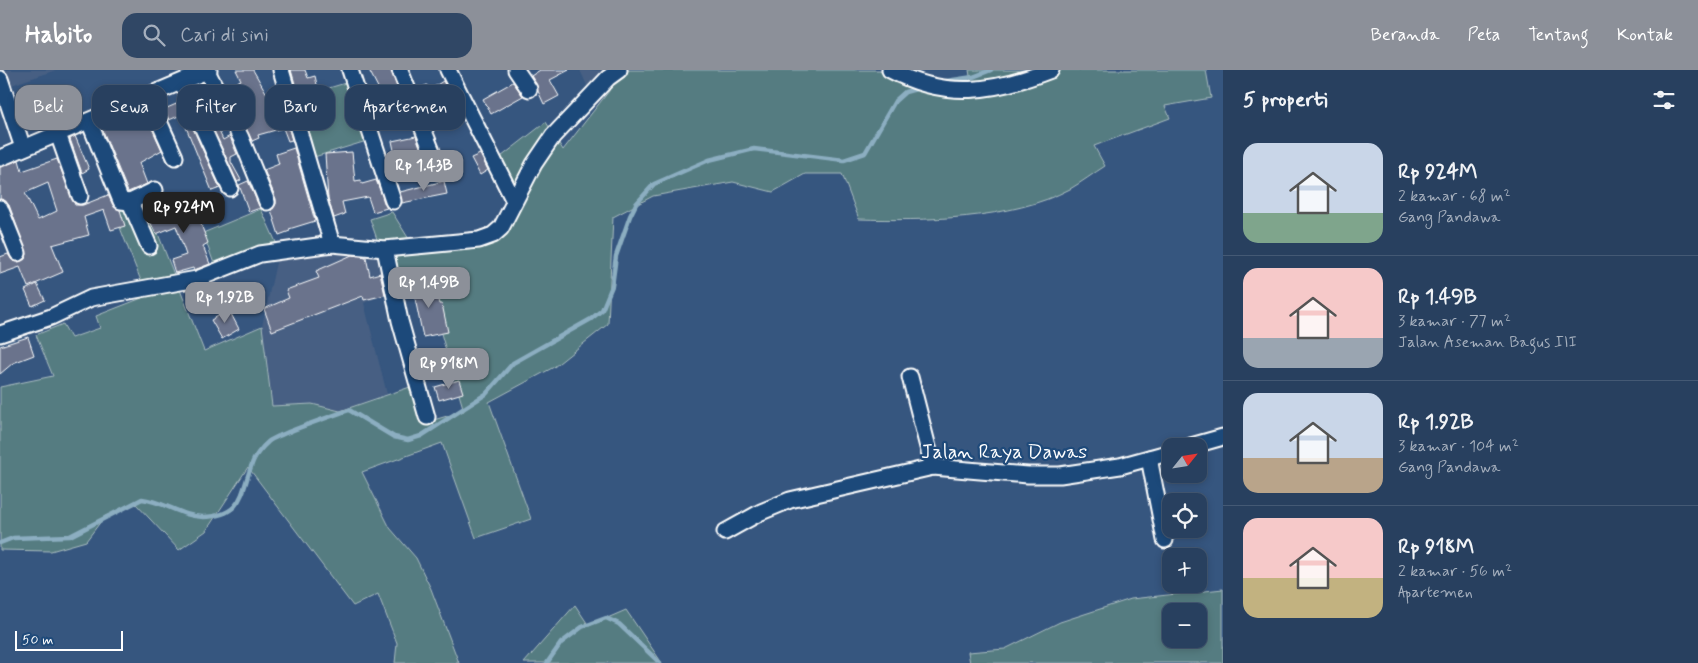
<!DOCTYPE html>
<html lang="id">
<meta charset="utf-8">
<style>
body{margin:0;font-family:Mynerve,sans-serif;background:#304765;color:#f1f3f6;height:100vh;display:flex;flex-direction:column;font-size:19px;white-space:nowrap}
*{box-sizing:border-box;margin:0}
p{font-size:16px;color:#a5afbd}
.icon{flex:none;width:28px;height:28px;fill:none;stroke:currentColor;stroke-width:2;stroke-linecap:round;stroke-linejoin:round}
.map{position:relative;flex:1;overflow:hidden}
.details{display:flex;flex-direction:column;background:#28405f;width:475px}
.details>*{flex:none}
.hud{position:absolute;left:15px;top:15px;width:475px;height:45px;display:flex;gap:10px}
.needle{width:32px;rotate:60deg}
.fabs{position:absolute;left:1162px;top:368px;display:grid;gap:10px}
.fabs a{display:grid;place-items:center;width:45px;height:45px;border-radius:10px;background:#28405f;box-shadow:0 2px 8px #0003,0 0 0 1px #445974;font-size:25px}
.scale{position:absolute;left:15px;bottom:12px;width:108px;box-sizing:border-box;padding-left:5px;border:2px solid #fff;border-top:0;font-size:14px;line-height:18px;white-space:nowrap;color:#fff;-webkit-text-stroke:4px #1f4a7a;paint-order:stroke}
.price{position:absolute;translate:-50% -42px;padding:0 11px;border-radius:10px;background:#8c9099;color:#fff;font-size:16px;line-height:32px;filter:drop-shadow(0 1px 2px #0008)}
.price::after{content:'';position:absolute;left:50%;top:30px;width:15px;height:11px;margin-left:-8px;background:inherit;clip-path:polygon(0 0,100% 0,50% 100%)}
.price.current{background:#222;color:#fff}
ul{padding:0;list-style:none}
li{display:flex;align-items:center;gap:15px;height:125px;padding:0 20px}
li+li{border-top:1px solid #445974}
li span{display:grid;place-items:center;flex:none;width:140px;height:100px;border-radius:15px;color:#555}
li>.icon{margin-inline-start:auto}
span .icon{width:60px;height:60px;fill:#fffc;stroke-width:1}
li b{font-size:21px}
h2{display:flex;justify-content:space-between;align-items:center;height:60px;padding:0 20px;font-size:21px}
.chip{padding:0 18px;border-radius:15px;background:#28405f;box-shadow:0 2px 8px #0003,0 0 0 1px #445974;font-size:18px;line-height:45px}
.chip.current{background:#8c9099;color:#fff}
header{display:flex;align-items:center;gap:30px;box-sizing:border-box;height:70px;padding:0 25px;background:#8c9099;color:#fff}
header strong{font-size:24px}
nav{display:flex;gap:28px;margin-inline-start:auto;font-size:18px}
.search{width:350px;height:45px;background:#304765;display:flex;align-items:center;gap:12px;box-sizing:border-box;padding:0 18px;border-radius:15px;color:#a5afbd;font-size:19px}
main{display:flex;flex:1;min-height:0}
.map>svg:first-child{display:block}
.built{fill:#465f83}
.green{fill:#547b81;stroke:#aabdc0;fill-rule:evenodd}
.lines{fill:none;stroke-linecap:round;stroke-linejoin:round}
.stream{stroke:#8caec1;stroke-width:4.5}
.building{fill:#6b738c;stroke:#fff;fill-rule:evenodd}
.street-casing{stroke:#fff;stroke-width:19}
.street{stroke:#1f4a7a;stroke-width:15}
.labels{text-anchor:middle;stroke-width:4.5;stroke-linejoin:round;paint-order:stroke}
.street-label{font-size:20px;fill:#fff;stroke:#1f4a7a}
</style>
<header>
<strong>Habito</strong>
<div class="search"><svg class="icon" aria-label="search" viewBox="0 0 24 24"><circle cx="10" cy="10" r="6"/><path d="M15 15l6 6"/></svg>Cari di sini</div>
<nav><a>Beranda</a><a>Peta</a><a>Tentang</a><a>Kontak</a></nav>
</header>
<main>
<div class="map">
<svg width="1223" height="593" viewBox="0 0 1223 593">
<rect width="100%" height="100%" fill="#36567f"/>
<filter id="ink" filterUnits="userSpaceOnUse"><feTurbulence type="fractalNoise" baseFrequency=".02" numOctaves="2"/><feDisplacementMap in="SourceGraphic" scale="10" xChannelSelector="R" yChannelSelector="G"/><feConvolveMatrix kernelMatrix="1 2 1 2 8 2 1 2 1" color-interpolation-filters="sRGB"/></filter>
<g filter="url(#ink)">
<g class="built">
<path d="M0,0H56L0,19Z"/>
<path d="M580,0H615L609,21L596,36Z"/>
<path d="M379,175L386,224L364,233L387,324L340,341L312,334L272,336L262,256L279,179Z"/>
</g>
<g class="green">
<path d="M617,0H886L972,18L969,0H1206L1211,28L1165,36L1170,48L1094,76L1105,96C1094,103 1082,112 1070,119C1012,150 923,151 859,149L842,104H805L773,122L733,112L653,126L613,147L608,254L554,297L489,332L531,449L476,468L442,373L362,402L390,458L416,488L431,519L459,593H395L397,573L378,524L353,536L248,397L206,461L179,480L136,434L105,446L86,471L51,481L0,480V317L53,306L36,265L63,254L71,268L100,258L96,246L147,226L113,140L144,128L204,281L262,256L272,336L312,334L340,341L416,315L427,352L464,341L426,213L386,224L379,175L370,149L392,142L412,174L460,179L504,156L509,120L497,90L546,52L563,80L609,21Z"/>
<path d="M352,11L370,70L314,87L296,28Z"/>
<path d="M261,139L279,179L217,202L203,163Z"/>
<path d="M1223,519V593H970L968,582L1005,579L1060,552L1131,529ZM1171,541H1199V569H1171Z"/>
<path d="M575,535L589,556L626,540L662,593H524Z"/>
</g>
<g class="lines">
<g class="stream">
<path d="M940,12L973,7L991,0"/>
<path d="M0,473L13,468L70,466L142,429C163,431 182,447 203,447C244,446 241,422 252,394C254,387 262,377 268,372C275,365 335,345 349,340L394,367L408,370L421,366L486,324L513,293L591,249L602,240L612,216L616,186L630,146L636,134L654,114L709,90L754,79L844,90L865,83L895,31L905,22L920,18"/>
<path d="M547,593L561,573L582,557L606,548L619,554L660,593"/>
</g>
</g>
<g class="building">
<path d="M236,0H253L267,24L278,22L292,70L288,71L283,58L258,65L259,68L252,71L226,17L241,10Z"/>
<path d="M291,0H305L308,8L315,6L318,19L298,24Z"/>
<path d="M369,0H391L401,28L387,35Z"/>
<path d="M540,0H569L550,10L559,26L544,34L531,6Z"/>
<path d="M443,11L454,33L439,41L446,52L437,58L426,41L417,19L427,15L429,20Z"/>
<path d="M513,12L523,26L491,44L483,29Z"/>
<path d="M199,25L200,29L209,25L218,43L212,46L223,70L230,66L232,72L237,84L231,87V92L241,110L237,112L198,26Z"/>
<path d="M181,32L220,118L212,121L181,45L169,50L162,34L165,33L167,38Z"/>
<path d="M144,41L162,80L139,93L147,114L128,122L101,56L128,44L129,47Z"/>
<path d="M75,66L89,99L82,103L70,69Z"/>
<path d="M416,66L426,93L398,99L392,71Z"/>
<path d="M294,78L315,151L289,159L290,161L279,165L271,140L276,134V129L264,100L279,94L276,84Z"/>
<path d="M352,82L355,111L361,110L362,114L376,110L387,138L373,142L368,127L342,132L345,144L334,148L328,129L325,84Z"/>
<path d="M480,84L488,100L480,105L471,88Z"/>
<path d="M57,89L75,135H83L108,125L113,135L120,140L125,156L111,160L104,140L84,147L89,165L52,175L63,202L28,217L20,197L0,204V187L8,184L12,190L17,192L25,189L27,184L9,135L0,129V97L19,90L22,101ZM48,113L57,141L38,150L25,123Z"/>
<path d="M248,111L260,138L249,142L239,115Z"/>
<path d="M444,111L447,124L402,133L400,122Z"/>
<path d="M191,128L208,173L203,176L210,194L194,200L193,198L175,203L171,190L186,185L176,156L156,164L147,145Z"/>
<path d="M352,185L366,187L370,206L380,203L385,225L364,230L363,226L272,261L264,239L289,228L286,220L319,208L316,201Z"/>
<path d="M433,209L439,234H442L448,262L423,267L412,214Z"/>
<path d="M37,214L45,230L32,236L25,220Z"/>
<path d="M229,240L239,259L222,269L211,250Z"/>
<path d="M28,267L34,285L13,293L0,304V276Z"/>
<path d="M459,310L463,323L439,330L435,317Z"/>
</g>
<g class="lines">
<g class="street-casing">
<g id="street">
<path d="M281,0L332,174"/>
<path d="M350,0L393,131"/>
<path d="M400,0L440,102"/>
<path d="M448,0L514,131"/>
<path d="M516,0L529,19"/>
<path d="M890,0C946,30 994,22 1051,0"/>
<path d="M207,1L241,68L267,132"/>
<path d="M0,9L23,78"/>
<path d="M182,12L230,118"/>
<path d="M148,27L175,87"/>
<path d="M89,51L121,131L130,132L155,120"/>
<path d="M58,64L80,126"/>
<path d="M0,88L209,0"/>
<path d="M130,132L149,176"/>
<path d="M0,138L18,183"/>
<path d="M385,179L400,251L427,347"/>
<path d="M0,264L51,247L91,228L197,209L260,184L332,174L385,179L479,170L493,165L501,158L534,94L553,66L608,8L619,0"/>
<path d="M910,307L933,397"/>
<path d="M1191,376L1223,367"/>
<path d="M1149,388L1165,470"/>
<path d="M725,462L761,442L790,430L933,397L1028,405H1060L1120,396L1171,382"/>
</g>
</g>
<use href="#street" class="street"/>
</g>
</g>
<g class="labels">
<g class="street-label">
<text x="1004" y="388">Jalan Raya Dawas</text>
</g>
</g>
</svg>
<div class="fabs">
<a><svg class="needle" viewBox="-14 -14 28 28"><path d="M0-13l5 13h-10z" fill="#e53935"/><path d="M0 13l5-13h-10z" fill="#a5afbd"/></svg></a>
<a><svg class="icon" aria-label="locate" viewBox="0 0 24 24"><circle cx="12" cy="12" r="6"/><path d="M12 2v4M12 18v4M2 12h4M18 12h4"/></svg></a>
<a>+</a>
<a>−</a>
</div>
<div class="scale">50 m</div>
<b class="price" style="left:424px;top:122px">Rp 1.43B</b>
<b class="price current" style="left:184px;top:164px">Rp 924M</b>
<b class="price" style="left:429px;top:239px">Rp 1.49B</b>
<b class="price" style="left:225px;top:254px">Rp 1.92B</b>
<b class="price" style="left:449px;top:320px">Rp 918M</b>
<div class="hud">
<a class="chip current">Beli</a>
<a class="chip">Sewa</a>
<a class="chip">Filter</a>
<a class="chip">Baru</a>
<a class="chip">Apartemen</a>
</div>
</div>
<section class="details">
<h2>5 properti<svg class="icon" aria-label="filters" viewBox="0 0 24 24"><path d="M4 7h16M4 17h16"/><circle cx="9" cy="7" r="2"/><circle cx="15" cy="17" r="2"/></svg></h2>
<ul>
<li><span style="background:linear-gradient(#c9d6e8 70%,#7fa58c 0)"><svg class="icon" aria-label="home" viewBox="0 0 24 24"><path d="M3 11l9-7 9 7M6 9v11h12V9"/></svg></span><div><b>Rp 924M</b><p>2 kamar · 68 m²</p><p>Gang Pandawa</p></div></li>
<li><span style="background:linear-gradient(#f6c9c9 70%,#9aa5b1 0)"><svg class="icon" aria-label="home" viewBox="0 0 24 24"><path d="M3 11l9-7 9 7M6 9v11h12V9"/></svg></span><div><b>Rp 1.49B</b><p>3 kamar · 77 m²</p><p>Jalan Aseman Bagus III</p></div></li>
<li><span style="background:linear-gradient(#c9d6e8 65%,#b9a48a 0)"><svg class="icon" aria-label="home" viewBox="0 0 24 24"><path d="M3 11l9-7 9 7M6 9v11h12V9"/></svg></span><div><b>Rp 1.92B</b><p>3 kamar · 104 m²</p><p>Gang Pandawa</p></div></li>
<li><span style="background:linear-gradient(#f6c9c9 60%,#c2b280 0)"><svg class="icon" aria-label="home" viewBox="0 0 24 24"><path d="M3 11l9-7 9 7M6 9v11h12V9"/></svg></span><div><b>Rp 918M</b><p>2 kamar · 56 m²</p><p>Apartemen</p></div></li>
</ul>
</section>
</main>
